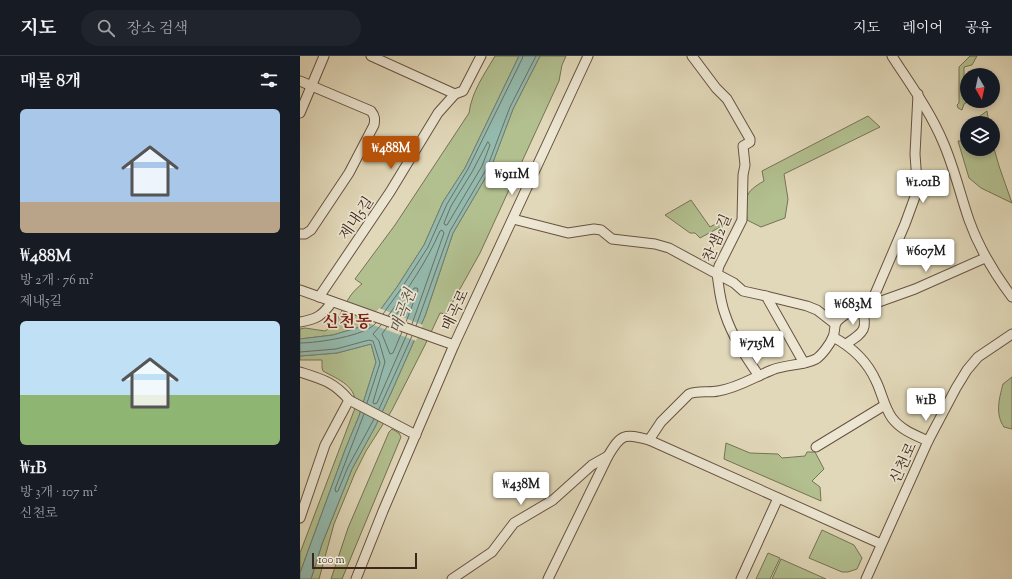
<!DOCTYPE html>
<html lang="ko">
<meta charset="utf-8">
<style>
body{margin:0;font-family:"Sorts Mill Goudy","Noto Serif KR",serif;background:#20242c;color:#f1f3f6;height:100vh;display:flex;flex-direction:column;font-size:15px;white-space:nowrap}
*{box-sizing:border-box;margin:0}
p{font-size:13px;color:#9ea1a6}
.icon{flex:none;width:22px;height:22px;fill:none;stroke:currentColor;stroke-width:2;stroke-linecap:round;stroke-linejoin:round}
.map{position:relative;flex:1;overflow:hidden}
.panel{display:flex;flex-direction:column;background:#171b24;width:300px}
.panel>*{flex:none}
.needle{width:26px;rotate:171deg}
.controls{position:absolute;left:660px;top:12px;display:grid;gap:8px}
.controls a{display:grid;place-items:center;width:40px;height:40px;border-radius:50%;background:#171b24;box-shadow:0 2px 6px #0003;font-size:20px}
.scale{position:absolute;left:12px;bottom:10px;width:105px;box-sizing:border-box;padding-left:4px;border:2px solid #3f261b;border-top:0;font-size:11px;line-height:14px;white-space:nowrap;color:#3f261b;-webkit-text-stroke:3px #ece6d2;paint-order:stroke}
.price{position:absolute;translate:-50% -34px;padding:0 9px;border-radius:4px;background:#fff;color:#222;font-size:13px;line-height:26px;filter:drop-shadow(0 1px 2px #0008)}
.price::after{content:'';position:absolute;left:50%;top:24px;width:12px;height:9px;margin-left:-6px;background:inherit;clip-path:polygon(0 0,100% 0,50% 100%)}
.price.current{background:#b45309;color:#fff}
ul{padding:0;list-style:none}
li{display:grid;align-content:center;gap:8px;height:212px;padding:0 20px}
li span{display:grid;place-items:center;height:124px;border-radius:6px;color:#555}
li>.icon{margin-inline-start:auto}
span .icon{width:72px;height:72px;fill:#fffc;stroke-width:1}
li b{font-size:17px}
h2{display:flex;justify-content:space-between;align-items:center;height:48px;padding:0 20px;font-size:17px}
header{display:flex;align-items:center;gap:24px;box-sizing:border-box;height:56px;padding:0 20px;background:#171b24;border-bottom:1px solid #363941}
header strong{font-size:19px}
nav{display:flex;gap:22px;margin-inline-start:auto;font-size:14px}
.search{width:280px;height:36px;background:#20242c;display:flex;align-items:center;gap:10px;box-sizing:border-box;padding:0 14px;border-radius:22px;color:#9ea1a6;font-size:15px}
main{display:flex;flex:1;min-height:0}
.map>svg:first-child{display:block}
.green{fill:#b2bf8f;stroke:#787255}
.water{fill:#94baae;stroke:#727f73}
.pier{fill:#e1d8b9}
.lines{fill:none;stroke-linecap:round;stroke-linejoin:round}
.shore{stroke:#6a7064;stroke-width:1}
.minor-casing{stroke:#685242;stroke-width:11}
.minor{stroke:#ece6d2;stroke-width:9}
.labels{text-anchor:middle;stroke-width:3.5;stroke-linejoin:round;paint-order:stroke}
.street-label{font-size:15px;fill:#3f261b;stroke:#ece6d2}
.water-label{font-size:16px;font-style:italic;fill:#544b40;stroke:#ece6d2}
.quarter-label{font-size:17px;font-weight:bold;fill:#7a1f14;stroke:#ece6d2}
</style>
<header>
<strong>지도</strong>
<div class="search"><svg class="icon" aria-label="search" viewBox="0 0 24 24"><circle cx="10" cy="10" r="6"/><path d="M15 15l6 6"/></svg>장소 검색</div>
<nav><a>지도</a><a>레이어</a><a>공유</a></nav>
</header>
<main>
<section class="panel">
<h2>매물 8개<svg class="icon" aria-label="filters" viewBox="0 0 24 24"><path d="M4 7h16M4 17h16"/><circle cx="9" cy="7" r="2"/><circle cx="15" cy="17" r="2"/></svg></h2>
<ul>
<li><span style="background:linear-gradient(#a9c7e8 75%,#b9a48a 0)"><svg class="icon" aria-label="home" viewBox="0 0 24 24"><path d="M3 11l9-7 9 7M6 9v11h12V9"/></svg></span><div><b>₩488M</b><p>방 2개 · 76 m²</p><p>제내5길</p></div></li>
<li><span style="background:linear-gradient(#bfe0f5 60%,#8fb573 0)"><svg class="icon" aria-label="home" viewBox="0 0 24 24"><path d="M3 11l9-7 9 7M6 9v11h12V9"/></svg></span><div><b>₩1B</b><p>방 3개 · 107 m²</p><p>신천로</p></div></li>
</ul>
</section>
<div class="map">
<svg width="712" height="523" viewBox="0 0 712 523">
<rect width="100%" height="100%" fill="#e1d8b9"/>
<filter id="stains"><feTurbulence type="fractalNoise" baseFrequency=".005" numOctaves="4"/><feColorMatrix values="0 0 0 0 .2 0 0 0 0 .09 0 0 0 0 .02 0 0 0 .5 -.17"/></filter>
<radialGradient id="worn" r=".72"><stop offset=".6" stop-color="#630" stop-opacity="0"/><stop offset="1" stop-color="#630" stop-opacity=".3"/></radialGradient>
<g class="green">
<path d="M195,0H219L165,112L143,146L124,189L97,231L70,268L33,279L0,283V273L5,272L25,275C40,266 41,253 51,239C54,235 58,231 62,228L55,223L95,169L169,57C172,35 184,19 195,0Z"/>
<path d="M240,0H266L262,9L259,25L180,197L146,258L140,257L125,289L92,354L66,395L55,417L34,468L19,523H11L22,488L52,413L75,371L91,337L125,260L153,177L190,114L213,53Z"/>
<path d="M670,0H677L672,9L664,11V39L667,42V45H669L664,48L662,54L658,52L657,49L659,47V11Z"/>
<path d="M687,55L689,67H677V62Z"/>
<path d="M568,60L580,71L484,118L488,143L485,162L461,171L447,164C446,141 443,137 464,125L462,115Z"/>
<path d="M658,85H667V93H693V89L699,110L712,147L681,132L669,122Z"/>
<path d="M391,144L410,171L419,166L422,170L400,182L395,177H390L365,159Z"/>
<path d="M71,288L76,306L59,360L45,394L0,517V497L55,352C58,330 39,324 23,315L22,312V304H0V300L37,297Z"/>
<path d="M712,321V373L704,371C695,358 699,343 703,328Z"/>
<path d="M92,373L99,377L101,381L42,523H31L48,472L89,376Z"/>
<path d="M426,387L450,397L478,398L482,402L505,400L507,396H515L524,413L512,425L520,431L521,445L424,403Z"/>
<path d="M522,474L554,489L562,502L557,513L548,516H542L509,502Z"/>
<path d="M468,497L480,502L470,523H456Z"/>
<path d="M481,503L526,523H472Z"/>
</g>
<path class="water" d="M219,0H240L213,53L190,114L153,177L125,260L91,337L75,371L52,413L22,488L11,523H0V517L45,394L59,360L76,306L71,288L37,297L0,300V283L33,279L70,268L97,231L124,189L143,146L165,112Z"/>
<path class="pier" d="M79,252L123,269L116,285L68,267Z"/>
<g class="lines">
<g class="shore">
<path d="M188,86L190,89L182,110L147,169H145L144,167L151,150L172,116Z"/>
<path d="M83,258L101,233L128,191L147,148L168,113L222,3L223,0"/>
<path d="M88,260C108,233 127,205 140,175L142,174L144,177L112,268"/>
<path d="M94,262L114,232H117L118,234L106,266"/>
<path d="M81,269L73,278L79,285L85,306L73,346L74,348L77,347L107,278"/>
<path d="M116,270L150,175L187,112L210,51L236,0"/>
<path d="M87,271L82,278L90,298L93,297L102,276"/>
<path d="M0,287C17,287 66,280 76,267"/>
<path d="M0,296L36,293L69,284L73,285L80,307L67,347"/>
<path d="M79,353L112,280"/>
<path d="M64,358L35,433L36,436L38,435L48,411L74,363"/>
</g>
<g class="minor-casing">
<g id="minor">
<path d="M71,0L155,38"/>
<path d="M392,0L416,32L427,43L450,83V86L443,90L445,109L443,119L442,164L419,210L417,218L434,227L443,235L466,240L504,307"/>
<path d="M592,0C610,28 630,55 643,86C654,111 660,138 669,164C679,192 694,217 712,241"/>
<path d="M0,25L71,55C75,60 75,63 74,69L49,117L11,174L5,178H0"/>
<path d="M0,57L24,0"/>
<path d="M213,163L268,177L294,173L301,174L312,183L355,188L369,192L417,218C419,231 420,245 425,258C432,280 446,301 459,320"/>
<path d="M0,234L154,289"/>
<path d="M466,240L507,250L517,254L535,268"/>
<path d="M19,241L90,136L138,57L155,38L163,35L181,0"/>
<path d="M574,248L575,238L605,168L616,138L617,126L615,98L618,38"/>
<path d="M0,266C17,263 22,260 32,246"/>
<path d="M533,281C552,291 567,305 576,325C582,337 584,351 592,362C601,374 615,379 628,385"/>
<path d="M546,288C564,276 568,274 562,252"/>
<path d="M0,316C22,323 34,326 49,344L25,389L0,462"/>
<path d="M49,344L116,379"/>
<path d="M349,384L361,366L389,338C398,334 408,337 418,335C438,332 454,321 472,314C486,308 502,310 516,303C522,299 530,288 533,281C535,277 534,271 536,267C539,262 543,260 548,257L615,233L685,202"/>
<path d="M516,391L585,349"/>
<path d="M56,523L83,455L154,289L288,0"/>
<path d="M152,523L192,496L214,467L253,444L292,409L308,400"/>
<path d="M248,523L308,400C321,378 324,377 349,384L581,488"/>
<path d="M441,523L478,442"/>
<path d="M566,523L628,385L656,332L667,314L678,301L712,278"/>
</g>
</g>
<use href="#minor" class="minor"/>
</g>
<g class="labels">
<g class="street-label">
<text transform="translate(56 162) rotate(-56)" y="5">제내5길</text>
<text transform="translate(417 182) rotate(-67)" y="5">찬샘2길</text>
<text transform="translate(155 254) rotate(-65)" y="5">매곡로</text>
<text transform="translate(603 407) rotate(-65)" y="5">신천로</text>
</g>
<g class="water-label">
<text transform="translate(102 255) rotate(-69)" y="6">매곡천</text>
</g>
<g class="quarter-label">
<text x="47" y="271">신천동</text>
</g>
</g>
<rect width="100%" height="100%" filter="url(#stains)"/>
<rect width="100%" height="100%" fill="url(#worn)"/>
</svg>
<div class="controls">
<a><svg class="needle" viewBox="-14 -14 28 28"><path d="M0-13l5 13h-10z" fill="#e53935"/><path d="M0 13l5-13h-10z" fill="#9ea1a6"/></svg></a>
<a><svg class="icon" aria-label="layers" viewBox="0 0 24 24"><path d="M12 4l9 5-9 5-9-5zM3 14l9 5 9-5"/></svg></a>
</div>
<div class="scale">100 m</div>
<b class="price current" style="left:91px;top:114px">₩488M</b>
<b class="price" style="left:212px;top:140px">₩911M</b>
<b class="price" style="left:623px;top:148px">₩1.01B</b>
<b class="price" style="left:626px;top:217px">₩607M</b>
<b class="price" style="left:553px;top:270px">₩683M</b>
<b class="price" style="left:457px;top:309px">₩715M</b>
<b class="price" style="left:626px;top:366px">₩1B</b>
<b class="price" style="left:221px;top:450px">₩438M</b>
</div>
</main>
